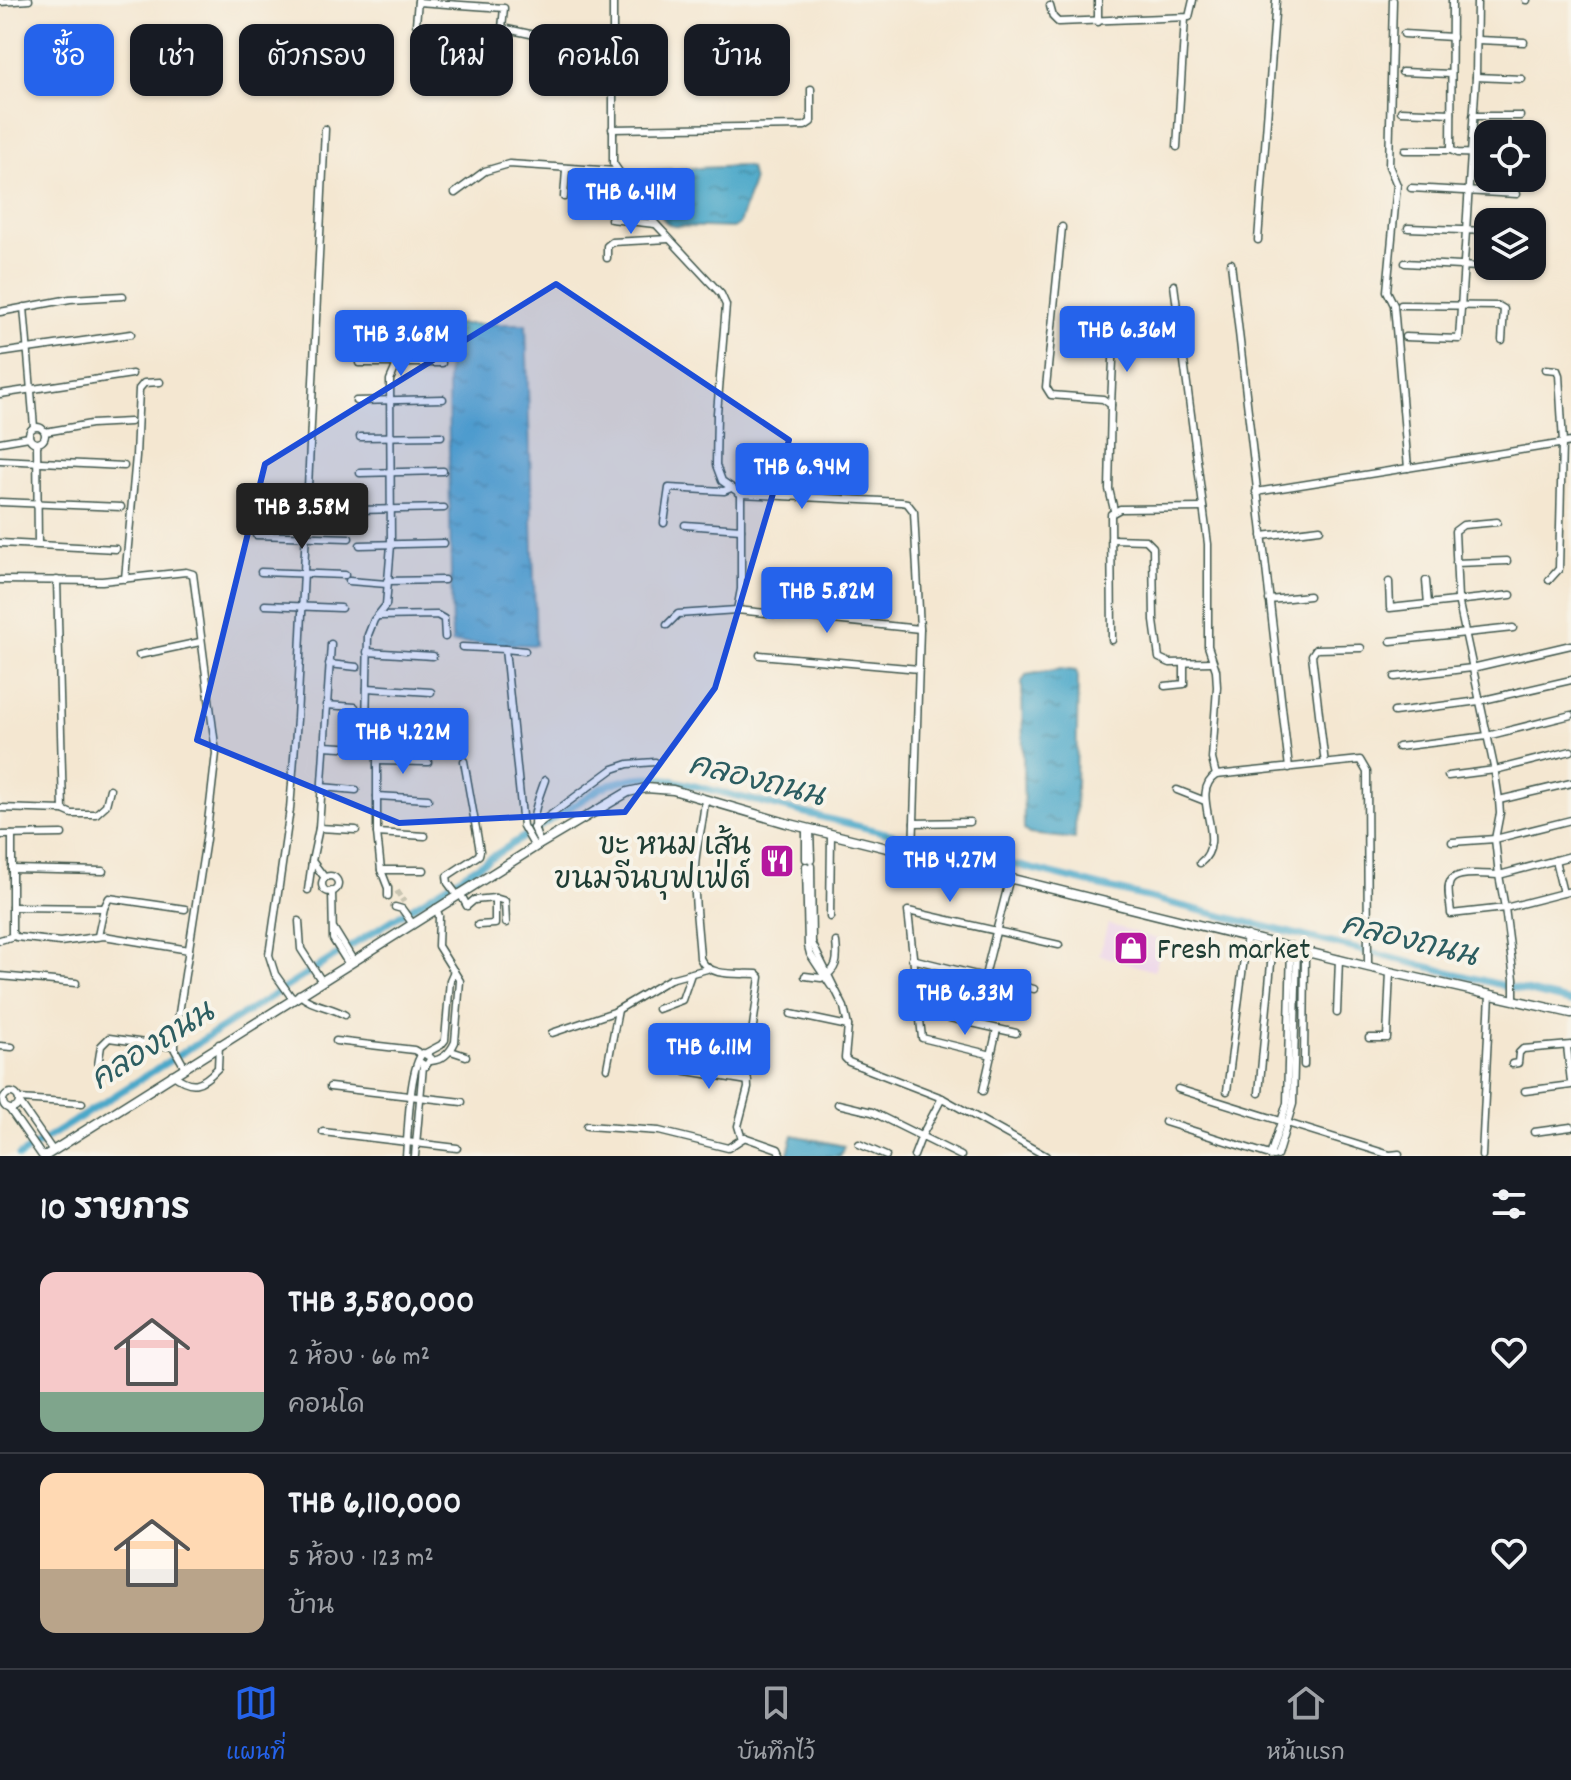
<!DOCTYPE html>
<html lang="th">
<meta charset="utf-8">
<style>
body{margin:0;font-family:Dekko,"Playpen Sans Thai",sans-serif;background:#242831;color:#f1f3f6;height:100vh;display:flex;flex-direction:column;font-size:30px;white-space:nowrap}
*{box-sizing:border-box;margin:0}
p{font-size:26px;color:#9ea1a6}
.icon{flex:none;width:44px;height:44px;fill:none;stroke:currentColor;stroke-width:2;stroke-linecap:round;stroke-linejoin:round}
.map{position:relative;height:1156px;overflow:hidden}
.sheet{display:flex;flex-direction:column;background:#171b24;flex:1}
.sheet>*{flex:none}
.guide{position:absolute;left:24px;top:24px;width:800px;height:72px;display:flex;gap:16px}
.buttons{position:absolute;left:1474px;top:120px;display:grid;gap:16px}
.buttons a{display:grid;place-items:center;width:72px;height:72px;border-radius:16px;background:#171b24;box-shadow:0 2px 6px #0004;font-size:40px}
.price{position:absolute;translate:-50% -68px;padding:0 18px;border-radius:8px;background:#2563eb;color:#fff;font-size:26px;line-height:52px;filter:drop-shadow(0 2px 4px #0008)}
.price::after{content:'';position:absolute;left:50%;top:48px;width:24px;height:18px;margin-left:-12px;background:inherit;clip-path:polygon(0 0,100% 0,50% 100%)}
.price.on{background:#222;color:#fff}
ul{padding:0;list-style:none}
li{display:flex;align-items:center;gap:24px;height:200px;padding:0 40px}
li+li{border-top:2px solid #363941}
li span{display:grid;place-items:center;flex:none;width:224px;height:160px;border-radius:16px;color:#555}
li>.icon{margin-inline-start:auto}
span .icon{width:96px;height:96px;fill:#fffc;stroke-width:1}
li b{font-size:34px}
h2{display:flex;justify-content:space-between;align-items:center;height:96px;padding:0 40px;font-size:34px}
.tag{padding:0 28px;border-radius:16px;background:#171b24;box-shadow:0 2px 6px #0004;font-size:28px;line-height:72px}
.tag.on{background:#2563eb;color:#fff}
.tab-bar{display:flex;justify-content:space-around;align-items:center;height:112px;border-top:2px solid #363941;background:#171b24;font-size:22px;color:#9ea1a6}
.tab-bar a{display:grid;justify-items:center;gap:4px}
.tab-bar .on{color:#2563eb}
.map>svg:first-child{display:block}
.built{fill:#ecd1ea}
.water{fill:url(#water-ripples);stroke:#35727e;stroke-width:2}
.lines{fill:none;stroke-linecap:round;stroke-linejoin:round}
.canal{stroke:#4ba8c9;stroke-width:7}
.street-tunnel{stroke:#c9c5b2;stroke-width:6;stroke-dasharray:6 3;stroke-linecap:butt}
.street-casing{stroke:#3f564c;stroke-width:9}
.secondary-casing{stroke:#3f564c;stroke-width:11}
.street{stroke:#fff;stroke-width:6}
.secondary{stroke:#fff;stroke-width:8}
.marked{fill:#1d4ed8;fill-opacity:0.2;stroke:#1d4ed8;stroke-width:6;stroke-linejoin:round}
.labels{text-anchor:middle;stroke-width:8;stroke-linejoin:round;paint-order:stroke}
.poi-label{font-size:30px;fill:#1f3d34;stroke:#f7f3e8;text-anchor:end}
.water-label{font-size:32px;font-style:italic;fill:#2c5d61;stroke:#f7f3e8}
</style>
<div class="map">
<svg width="1571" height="1156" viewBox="0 0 1571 1156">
<defs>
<pattern id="water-ripples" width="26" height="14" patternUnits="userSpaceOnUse" patternTransform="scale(2)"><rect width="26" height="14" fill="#4ba8c9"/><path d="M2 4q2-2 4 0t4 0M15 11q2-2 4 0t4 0" fill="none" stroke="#3e8aa4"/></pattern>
</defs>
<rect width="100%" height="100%" fill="#f7f3e8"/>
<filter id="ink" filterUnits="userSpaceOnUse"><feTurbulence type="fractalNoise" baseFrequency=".0125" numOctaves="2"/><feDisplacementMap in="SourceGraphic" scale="16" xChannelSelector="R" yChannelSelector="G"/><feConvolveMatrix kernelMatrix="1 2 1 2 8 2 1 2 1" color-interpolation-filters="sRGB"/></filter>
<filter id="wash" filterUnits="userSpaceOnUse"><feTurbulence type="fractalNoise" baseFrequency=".006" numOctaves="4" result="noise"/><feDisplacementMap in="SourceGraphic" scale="32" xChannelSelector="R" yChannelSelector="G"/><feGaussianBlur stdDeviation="1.8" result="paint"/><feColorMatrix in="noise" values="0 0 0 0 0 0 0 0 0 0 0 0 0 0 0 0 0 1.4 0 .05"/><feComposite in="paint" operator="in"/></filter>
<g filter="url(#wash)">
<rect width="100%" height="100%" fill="#f4e7d1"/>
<path class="built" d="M1108,924L1164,941L1154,971L1099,955Z"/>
<g class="water">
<path d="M744,166L750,168L753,182L739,224L733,228L673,226L666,222L630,178L629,171Z"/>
<path d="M447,324H526L536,645L452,643Z"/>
<path d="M1060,669L1076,671L1078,676L1075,839L1029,834L1024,830L1022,682L1026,675Z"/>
<path d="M793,1135L844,1146L840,1156H787Z"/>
</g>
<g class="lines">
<path class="canal" d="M19,1156L601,788C623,779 639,775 663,778L1571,1002"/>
</g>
</g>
<g filter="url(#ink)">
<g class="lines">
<path class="street-tunnel" d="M397,891L404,902"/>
<g class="street-casing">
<g id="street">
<path d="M613,0V163L653,221L721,294L726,305L717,413L716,465L722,481L741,494L901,502L907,503L914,512L920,629L913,854"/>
<path d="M1393,0L1389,166L1397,185L1387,291L1394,305L1408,468"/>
<path d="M1452,0L1451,150L1457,153L1488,154"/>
<path d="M1526,0H1527"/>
<path d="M0,2L29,0"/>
<path d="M418,2L504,8L502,28L535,35"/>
<path d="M1050,6L1053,17L1058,22L1189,17L1193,0"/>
<path d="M1098,22V0"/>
<path d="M416,24L418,0"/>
<path d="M1404,34L1452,37"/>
<path d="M1478,40L1524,42"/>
<path d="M1402,72L1451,74"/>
<path d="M1476,77L1522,79"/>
<path d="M1401,111L1451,113"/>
<path d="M1473,116H1520"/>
<path d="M612,129L805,126L811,122V89"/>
<path d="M1177,147L1185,18"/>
<path d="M1405,150H1451"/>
<path d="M1411,188L1517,194"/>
<path d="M455,193L485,171L509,164L616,171"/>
<path d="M564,197L566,170"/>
<path d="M611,219L655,224"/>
<path d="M1062,227L1046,387L1051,395L1103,399L1111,405L1109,489L1114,510"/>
<path d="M1408,228L1488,231"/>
<path d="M1258,240L1276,0"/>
<path d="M607,258V246L612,242L669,239"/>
<path d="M1231,263L1289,768"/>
<path d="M1405,263L1515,269"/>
<path d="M1174,285L1208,544V646L1216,670L1217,687L1212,759L1216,775"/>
<path d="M1401,305L1499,306L1504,309L1502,340"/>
<path d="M24,307L34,427"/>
<path d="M0,312L70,299L123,296"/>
<path d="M369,318L398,325L442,326"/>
<path d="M1405,337L1459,339L1476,77L1477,0"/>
<path d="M0,353L131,334"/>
<path d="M359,363H442"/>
<path d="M1546,369L1557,370L1559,375L1563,443"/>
<path d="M0,394L132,374"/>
<path d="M356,401L443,399"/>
<path d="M1111,405L1114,338L1117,333"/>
<circle cx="37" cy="435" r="8"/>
<path d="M45,432L91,424L130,422"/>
<path d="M360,437L441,436"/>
<path d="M0,442L29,437"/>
<path d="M37,444L38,544"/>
<path d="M0,460L124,466"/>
<path d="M360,473L443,471"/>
<path d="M1256,492L1571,442"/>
<path d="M0,502L121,507"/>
<path d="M358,510L444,508"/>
<path d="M1497,522L1463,525L1455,531L1458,599L1494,767L1499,800L1500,813L1495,839L1499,875L1571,856"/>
<path d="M664,523L669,488L724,491L731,488"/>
<path d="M685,525L741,529"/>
<path d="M256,535L349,538"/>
<path d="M1262,536L1320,529"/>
<path d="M1111,539L1146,540L1153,547L1154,621L1159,658L1170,663L1212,662"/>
<path d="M0,543L116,549"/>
<path d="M360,545L444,543"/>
<path d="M1456,563L1507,561"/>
<path d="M261,572L345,575"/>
<path d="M125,579L136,456L139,389L144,383L160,382"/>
<path d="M0,580L102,581L186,572L193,574L216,753L206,839L175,1039V1050L184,1066"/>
<path d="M1549,580L1559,569L1562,443"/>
<path d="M349,581L387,584"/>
<path d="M387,581L444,580"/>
<path d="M1426,581L1428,604"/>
<path d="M1389,582L1390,608L1511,595"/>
<path d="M1269,600L1309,596"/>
<path d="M265,605L341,608"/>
<path d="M737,610L920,629"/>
<path d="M378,616L437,615L444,619L445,637"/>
<path d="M667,625L678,614L737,610L741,589V494"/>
<path d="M1112,640L1111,514L1120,509L1203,508"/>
<path d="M1391,641L1513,628"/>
<path d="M462,647L505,649L523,826L535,847"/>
<path d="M505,649L525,651"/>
<path d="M367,652L433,656"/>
<path d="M139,655L200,642"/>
<path d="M760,655L919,669"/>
<path d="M329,664L357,667"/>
<path d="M1395,677L1472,668L1571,645"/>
<path d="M1165,686L1184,684V663"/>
<path d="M367,688L431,692"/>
<path d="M326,705L355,707"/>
<path d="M1394,712L1479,701L1571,680"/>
<path d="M366,723L433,727"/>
<path d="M324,746L359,748"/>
<path d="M1398,747L1487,736L1571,715"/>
<path d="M378,761L428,762"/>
<path d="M1325,764L1312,655L1316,649L1361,648"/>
<path d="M1448,776L1495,770L1571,751"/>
<path d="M321,787L356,790"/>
<path d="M1177,790L1205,801"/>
<path d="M377,796L428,799"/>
<path d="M705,799C704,817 700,832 697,849C691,884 698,923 700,958C708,978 738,973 757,974L760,977L747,1068L748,1088L738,1126L741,1136L778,1149L781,1156"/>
<path d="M1499,800L1571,783"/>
<path d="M0,808L63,810L57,580"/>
<path d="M63,810L72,814H96L106,805L110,789"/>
<path d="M914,823L970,822"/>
<path d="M319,828L356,830"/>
<path d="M533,828L613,769L628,764L655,762"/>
<path d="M806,828V859"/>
<path d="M810,829L811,860"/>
<path d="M377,833L425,836"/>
<path d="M0,835L62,834"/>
<path d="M12,835V933L16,937L60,942L104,936L189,950"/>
<path d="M1452,842L1495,839L1571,820"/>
<path d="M541,844C527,822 537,803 545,780"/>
<path d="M1555,860L1563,893"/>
<path d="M1200,863C1230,840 1187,794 1216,775L1360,760L1367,772L1368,967"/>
<path d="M806,866L808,946L810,954L831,986"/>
<path d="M811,866L812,943L844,1007L848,1026L845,1058L849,1062L942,1098L1046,1156"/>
<path d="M12,869L103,871"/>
<path d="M381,870H424"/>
<path d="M1499,875L1505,908L1451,914C1451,906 1446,889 1450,882C1456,870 1488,875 1499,875Z"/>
<circle cx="330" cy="884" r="8"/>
<path d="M325,878L312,861L319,828L331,644"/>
<path d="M308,890L312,862"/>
<path d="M332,891L333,939L348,963"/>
<path d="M460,893L467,906L474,900L495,898V924L478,925"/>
<path d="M457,895L448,883L447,876L479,855L480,851L464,761"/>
<path d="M388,896V888L381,870L377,833V744L369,734L366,725L368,635L374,620L386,605L391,545L390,380L397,364L398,325"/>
<path d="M495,898L505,901L506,923"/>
<path d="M12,907L104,908"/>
<path d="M395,907L402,909L412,923"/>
<path d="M830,917L831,834"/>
<path d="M299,921L301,949L321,980"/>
<path d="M334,929L353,960"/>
<path d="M98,936L104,908L109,898L185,909"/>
<path d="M0,940L14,936"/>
<path d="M912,959L1034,989"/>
<path d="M0,976L76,983"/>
<path d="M805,976L821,978C838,971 838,959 836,942"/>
<path d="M299,994C311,1006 330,1006 345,1015"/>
<path d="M292,998L275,974L269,955L290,809L297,719L325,129"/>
<path d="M1514,1000V979L1505,908L1571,891"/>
<path d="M658,1009L682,1000L691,974"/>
<path d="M919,1011L1016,1033"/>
<path d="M1337,1013L1339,959"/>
<path d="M791,1014L848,1026"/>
<path d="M973,1023L1010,877"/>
<path d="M552,1033L614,1012L670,979L707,969"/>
<path d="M1369,1038H1387L1390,972"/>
<path d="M336,1041L414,1050L421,1054"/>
<path d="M0,1046L12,1047"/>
<path d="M1567,1046L1571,1082"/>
<path d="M451,1051L466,1056"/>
<path d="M426,1053L441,1045L445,1040L450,980L454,971"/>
<path d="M992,1055L922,1038L908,911L1059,945"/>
<path d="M431,1061C443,1060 450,1053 455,1042L460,981L438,946L439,916L436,908"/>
<path d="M1512,1064L1518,1063L1519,1053L1523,1049L1571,1045"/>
<path d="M98,1065L101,1046L109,1038L174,1047"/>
<path d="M1304,1065L1305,950"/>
<path d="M607,1068L618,1010"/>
<path d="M675,1069L748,1081"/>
<path d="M172,1074C192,1089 201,1086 218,1068L219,1044"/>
<path d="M330,1087L462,1102"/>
<path d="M1178,1089L1390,1155L1399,1154"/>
<path d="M983,1091L997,1029"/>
<path d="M1227,1091L1247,935"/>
<path d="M1525,1091L1571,1085"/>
<circle cx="11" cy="1101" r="8"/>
<path d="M1259,1093L1273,942"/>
<path d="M19,1099L82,1103"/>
<path d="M19,1102L53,1151"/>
<path d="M838,1104L872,1112L961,1156"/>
<path d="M10,1110L42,1156"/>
<path d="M1165,1122L1273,1156"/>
<path d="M587,1126L659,1131L728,1148L745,1137"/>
<path d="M323,1132L457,1148"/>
<path d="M1534,1132L1571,1127"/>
<path d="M859,1144L886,1156"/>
<path d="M406,1156C408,1135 409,1066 423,1053L431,1058L426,1066L418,1061"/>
<path d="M415,1156L423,1066"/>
<path d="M914,1156L922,1135L942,1098"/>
<path d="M1270,1156L1287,1103L1291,946"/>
<path d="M1277,1156L1293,1104L1297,948"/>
<path d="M1482,1156L1490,994"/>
</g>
</g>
<g class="secondary-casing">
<path id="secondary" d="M45,1156L535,847L628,792L646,788L673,790L786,823L1368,967L1571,1013"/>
</g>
<use href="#street" class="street"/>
<use href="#secondary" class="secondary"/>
</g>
</g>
<path class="marked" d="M556,284L789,440L715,688L625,812L399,823L197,740L265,464Z"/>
<defs>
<g id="restaurant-square" transform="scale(1.8)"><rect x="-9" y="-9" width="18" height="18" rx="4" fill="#b5179e" stroke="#f7f3e8"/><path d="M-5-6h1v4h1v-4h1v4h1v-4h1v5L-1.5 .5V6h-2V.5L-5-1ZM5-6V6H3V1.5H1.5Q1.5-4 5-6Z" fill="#fff"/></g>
<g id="shop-square" transform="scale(1.8)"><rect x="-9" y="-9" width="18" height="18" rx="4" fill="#b5179e" stroke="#f7f3e8"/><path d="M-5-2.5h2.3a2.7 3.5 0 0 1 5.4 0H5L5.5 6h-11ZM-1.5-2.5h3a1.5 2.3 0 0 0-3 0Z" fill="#fff"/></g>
</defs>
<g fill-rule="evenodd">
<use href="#restaurant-square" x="777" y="861"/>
<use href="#shop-square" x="1131" y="948"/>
</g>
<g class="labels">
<g class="poi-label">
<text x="751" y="854">ขะ หนม เส้น<tspan x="751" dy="34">ขนมจีนบุฟเฟ่ต์</tspan></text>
<text x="1157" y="958" text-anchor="start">Fresh market</text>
</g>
<g class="water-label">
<text transform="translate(757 778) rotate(14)" y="11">คลองถนน</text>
<text transform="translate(1410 938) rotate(14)" y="11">คลองถนน</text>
<text transform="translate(151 1044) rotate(-32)" y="11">คลองถนน</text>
</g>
</g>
</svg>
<div class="buttons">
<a><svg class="icon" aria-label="locate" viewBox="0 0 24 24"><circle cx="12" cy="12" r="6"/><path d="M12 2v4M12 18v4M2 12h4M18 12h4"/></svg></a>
<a><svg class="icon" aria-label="layers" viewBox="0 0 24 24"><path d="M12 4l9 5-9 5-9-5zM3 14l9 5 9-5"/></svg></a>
</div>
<b class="price" style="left:631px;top:236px">THB 6.41M</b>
<b class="price" style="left:1127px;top:374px">THB 6.36M</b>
<b class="price" style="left:401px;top:378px">THB 3.68M</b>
<b class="price" style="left:802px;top:511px">THB 6.94M</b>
<b class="price on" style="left:302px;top:551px">THB 3.58M</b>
<b class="price" style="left:827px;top:635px">THB 5.82M</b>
<b class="price" style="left:403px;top:776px">THB 4.22M</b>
<b class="price" style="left:950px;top:904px">THB 4.27M</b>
<b class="price" style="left:965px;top:1037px">THB 6.33M</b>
<b class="price" style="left:709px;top:1091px">THB 6.11M</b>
<div class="guide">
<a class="tag on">ซื้อ</a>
<a class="tag">เช่า</a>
<a class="tag">ตัวกรอง</a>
<a class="tag">ใหม่</a>
<a class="tag">คอนโด</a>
<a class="tag">บ้าน</a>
</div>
</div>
<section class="sheet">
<h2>10 รายการ<svg class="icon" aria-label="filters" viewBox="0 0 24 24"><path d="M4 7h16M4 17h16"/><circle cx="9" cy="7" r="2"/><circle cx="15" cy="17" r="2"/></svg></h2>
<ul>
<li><span style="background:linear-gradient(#f6c9c9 75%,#7fa58c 0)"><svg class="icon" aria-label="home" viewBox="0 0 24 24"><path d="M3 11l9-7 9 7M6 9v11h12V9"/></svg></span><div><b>THB 3,580,000</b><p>2 ห้อง · 66 m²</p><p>คอนโด</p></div><svg class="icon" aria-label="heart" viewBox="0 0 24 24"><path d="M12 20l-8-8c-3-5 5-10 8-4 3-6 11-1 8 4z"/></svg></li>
<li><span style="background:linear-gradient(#ffd9b3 60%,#b9a48a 0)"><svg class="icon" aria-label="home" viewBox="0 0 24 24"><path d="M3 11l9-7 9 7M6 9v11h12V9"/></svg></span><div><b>THB 6,110,000</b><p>5 ห้อง · 123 m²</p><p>บ้าน</p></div><svg class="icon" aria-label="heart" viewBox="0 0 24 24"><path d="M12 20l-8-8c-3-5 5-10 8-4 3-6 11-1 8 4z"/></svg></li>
</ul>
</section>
<nav class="tab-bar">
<a class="on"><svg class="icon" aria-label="map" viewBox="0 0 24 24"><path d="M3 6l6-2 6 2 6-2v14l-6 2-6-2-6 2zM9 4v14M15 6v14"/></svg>แผนที่</a>
<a><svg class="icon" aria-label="saved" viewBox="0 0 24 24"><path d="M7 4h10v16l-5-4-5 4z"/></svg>บันทึกไว้</a>
<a><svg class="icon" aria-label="home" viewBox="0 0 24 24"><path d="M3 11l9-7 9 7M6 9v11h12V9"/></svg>หน้าแรก</a>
</nav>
